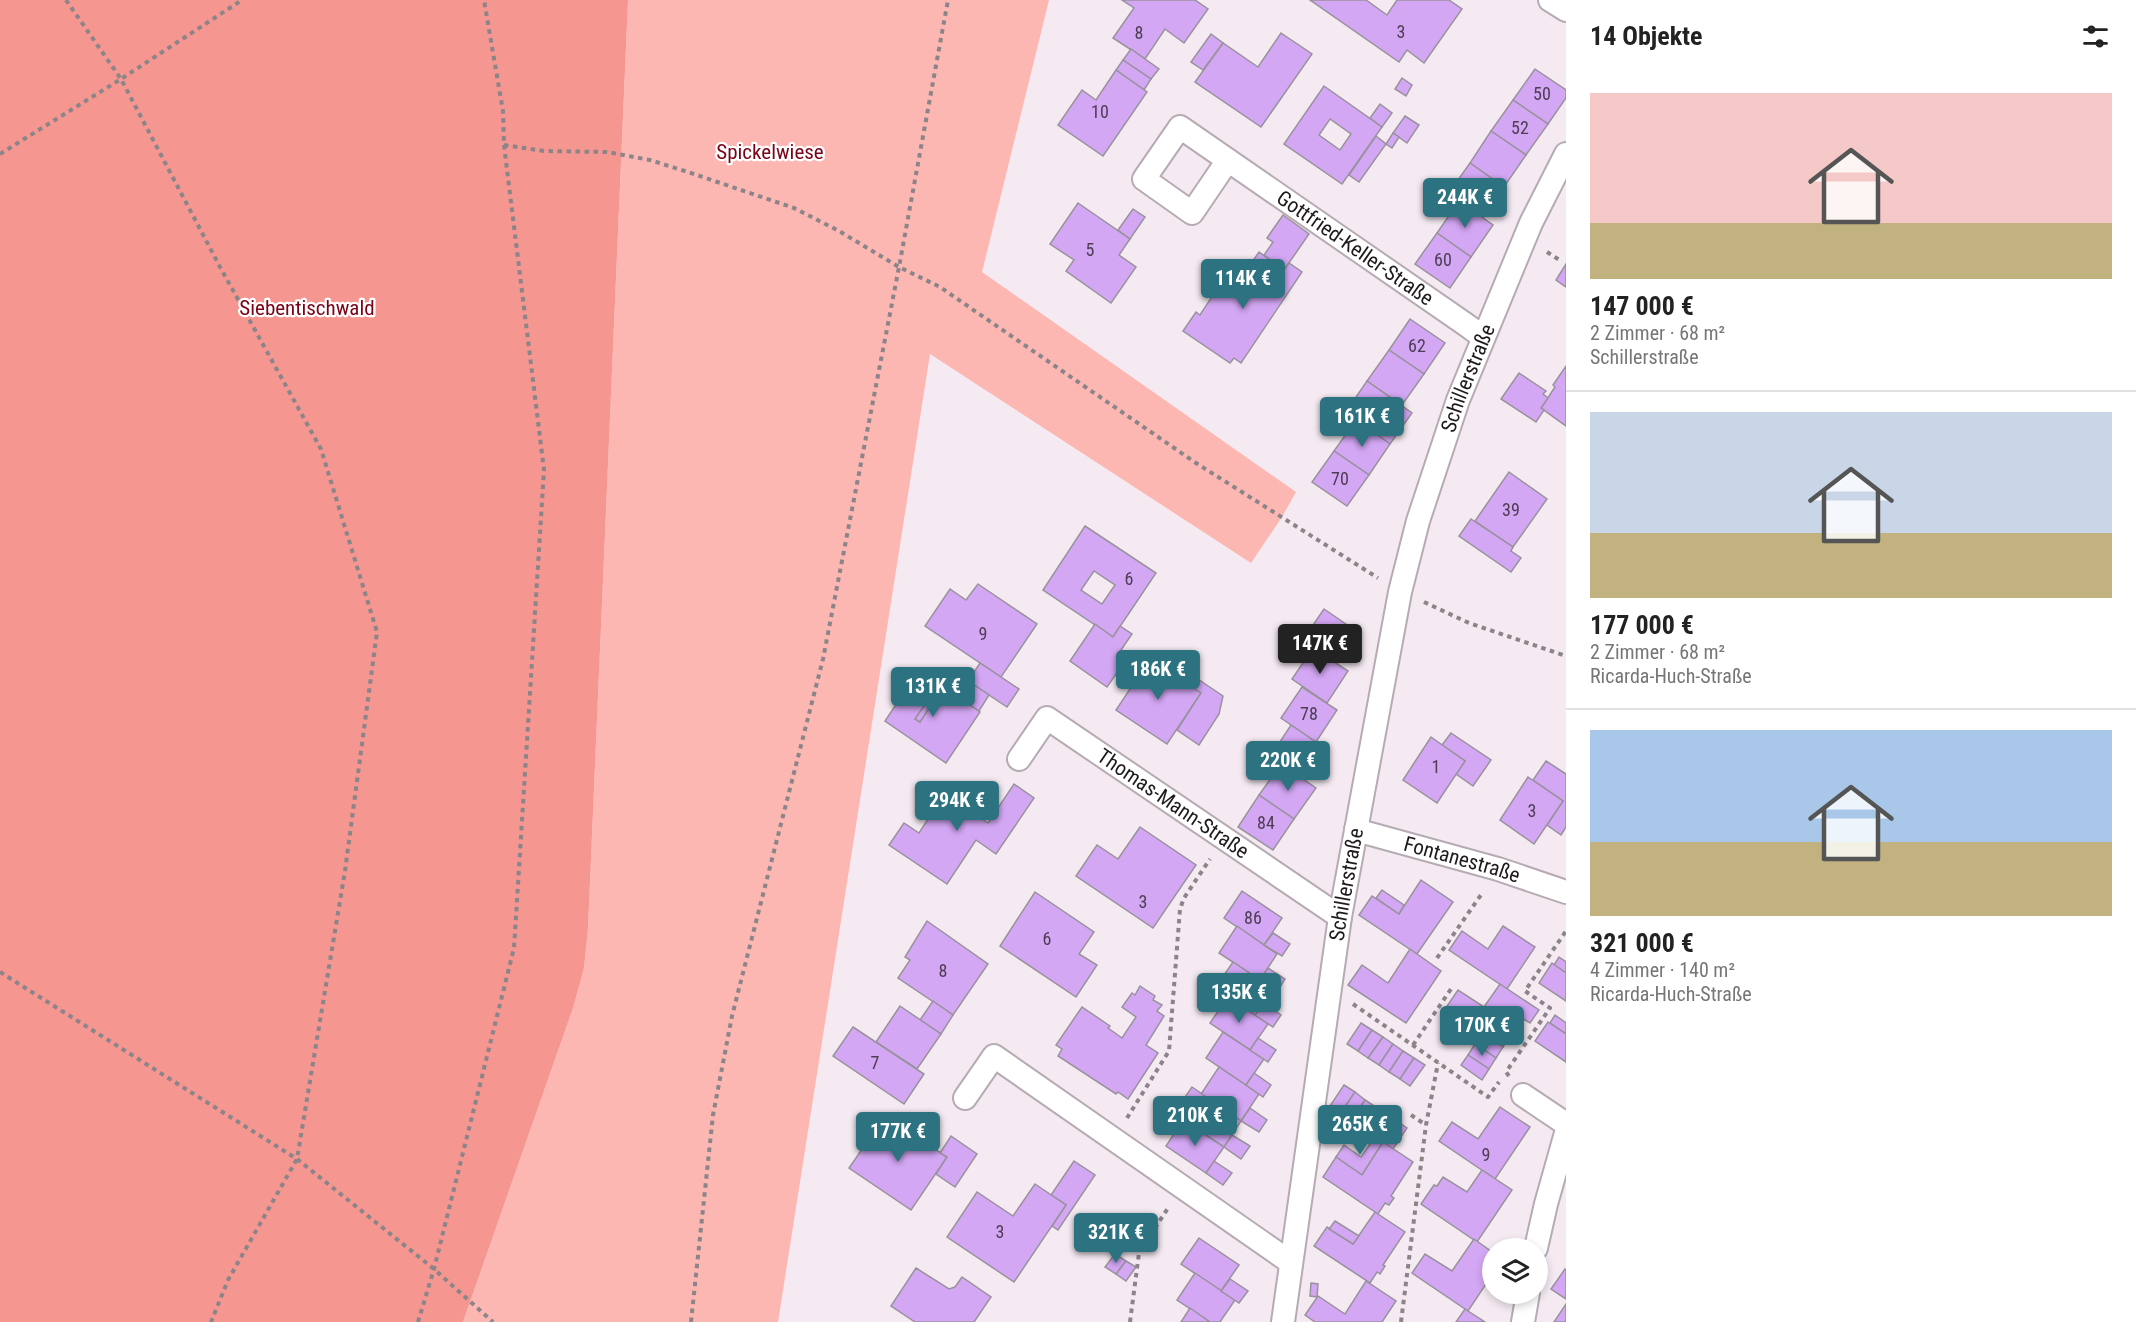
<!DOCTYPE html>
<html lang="de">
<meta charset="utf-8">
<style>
body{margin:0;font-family:"Roboto Condensed",sans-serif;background:#f2f2f2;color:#222;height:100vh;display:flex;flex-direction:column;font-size:22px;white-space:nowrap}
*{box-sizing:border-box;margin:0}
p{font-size:20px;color:#767676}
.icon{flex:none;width:33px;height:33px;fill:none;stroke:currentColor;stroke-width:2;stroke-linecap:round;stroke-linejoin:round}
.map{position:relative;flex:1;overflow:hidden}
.details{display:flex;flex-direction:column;background:#fff;width:570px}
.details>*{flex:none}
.buttons{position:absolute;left:1482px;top:1238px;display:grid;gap:12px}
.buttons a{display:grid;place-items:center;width:66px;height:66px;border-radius:50%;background:#fff;box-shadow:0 3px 9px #0003;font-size:30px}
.price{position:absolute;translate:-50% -51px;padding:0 14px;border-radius:6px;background:#2d7281;color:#fff;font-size:20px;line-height:39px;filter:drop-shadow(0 2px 3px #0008)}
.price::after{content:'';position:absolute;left:50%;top:36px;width:18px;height:14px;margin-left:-9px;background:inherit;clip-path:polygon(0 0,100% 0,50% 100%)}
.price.active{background:#222;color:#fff}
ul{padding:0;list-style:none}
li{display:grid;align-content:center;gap:12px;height:318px;padding:0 24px}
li+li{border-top:2px solid #e0e0e0}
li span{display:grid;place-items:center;height:186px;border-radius:0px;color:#555}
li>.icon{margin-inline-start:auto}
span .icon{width:108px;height:108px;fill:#fffc;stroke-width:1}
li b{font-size:26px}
h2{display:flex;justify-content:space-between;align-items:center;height:72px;padding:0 24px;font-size:26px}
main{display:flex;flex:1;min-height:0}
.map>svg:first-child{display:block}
.green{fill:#fdb7b2}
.forest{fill:#f59690}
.building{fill:#d4a7f4;stroke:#98929c;stroke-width:1.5;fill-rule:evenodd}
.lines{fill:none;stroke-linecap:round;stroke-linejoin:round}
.street-casing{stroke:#b6abb3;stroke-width:26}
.path{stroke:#8b8489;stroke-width:4;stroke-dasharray:4.5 4.5;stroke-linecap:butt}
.street{stroke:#fff;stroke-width:22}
.labels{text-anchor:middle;stroke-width:4.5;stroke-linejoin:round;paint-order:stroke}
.number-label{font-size:18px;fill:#4c3d53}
.park-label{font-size:21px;fill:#7a0315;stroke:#fff}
.street-label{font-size:21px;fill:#1e1a1d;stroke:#fff}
</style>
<main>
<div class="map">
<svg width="1566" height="1322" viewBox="0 0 1566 1322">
<rect width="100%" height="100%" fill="#f5eaf2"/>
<path class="green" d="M628,0H1049L982,272L1296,492L1282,517L1251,563L930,354L778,1322H463L573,1008L584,968L588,928Z"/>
<path class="forest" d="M0,0H628L588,928L584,968L573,1008L463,1322H0Z"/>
<g class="building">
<path d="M1122,0H1195L1208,9L1184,43L1165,29L1145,59L1113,38L1134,8Z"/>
<path d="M1310,0H1366L1387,15L1397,0H1449L1462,9L1424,63L1407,50L1399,62Z"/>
<path d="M1281,33L1312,54L1261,127L1195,82L1223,43L1258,67Z"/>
<path d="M1211,34L1223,43L1203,70L1191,62Z"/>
<path d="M1131,49L1159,69L1151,79L1123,60Z"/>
<path d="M1123,60L1151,79L1144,90L1116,70Z"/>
<path d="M1535,69L1566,90V98L1548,124L1513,100Z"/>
<path d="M1116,70L1147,92L1103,156L1058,125L1082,90L1096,100Z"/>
<path d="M1402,78L1412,85L1406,96L1395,89Z"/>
<path d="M1324,86L1382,127L1342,184L1284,144ZM1330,119L1351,134L1340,150L1319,135Z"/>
<path d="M1513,100L1548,124L1526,155L1491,131Z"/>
<path d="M1380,104L1392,113L1382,127L1370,118Z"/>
<path d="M1405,116L1419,125L1407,143L1393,133Z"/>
<path d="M1491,131L1526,155L1504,187L1470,163Z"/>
<path d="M1393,133L1399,137L1392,148L1386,144Z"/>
<path d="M1376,136L1386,144L1359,182L1349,175Z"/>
<path d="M1470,163L1504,187L1483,218L1448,194Z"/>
<path d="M1459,201L1493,225L1471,257L1437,233Z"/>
<path d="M1078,203L1130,239L1119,255L1136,267L1111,303L1066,271L1074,260L1050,244Z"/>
<path d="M1133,209L1145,217L1130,239L1118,230Z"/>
<path d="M1283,215L1309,234L1284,270L1264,255L1273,242L1267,238Z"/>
<path d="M1437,233L1471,257L1450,288L1415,264Z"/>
<path d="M1259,252L1284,270L1289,263L1302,272L1241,363L1234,358L1230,363L1183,331L1196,312L1200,315L1217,289L1228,297Z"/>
<path d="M1566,264V287L1556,280Z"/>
<path d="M1410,319L1445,343L1424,374L1389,350Z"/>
<path d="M1389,350L1424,374L1402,405L1367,381Z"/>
<path d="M1566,366V426L1541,408L1555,387L1553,385Z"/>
<path d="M1519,373L1546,391L1543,394L1548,398L1541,408L1544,410L1536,422L1501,399Z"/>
<path d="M1367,381L1412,413L1390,444L1356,420L1366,404L1356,397Z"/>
<path d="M1356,420L1390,444L1369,475L1334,451Z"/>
<path d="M1334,451L1369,475L1347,506L1312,482Z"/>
<path d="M1509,472L1547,499L1513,547L1475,521Z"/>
<path d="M1471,519L1513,547L1511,551L1521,558L1511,572L1459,536Z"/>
<path d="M1085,526L1156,573L1113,637L1043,590ZM1094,571L1115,585L1102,604L1081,590Z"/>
<path d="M978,584L1037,624L1001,677L925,626L950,589L966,600Z"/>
<path d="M1324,609L1359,633L1337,664L1302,641Z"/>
<path d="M1095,624L1113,637L1120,626L1132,634L1119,653L1126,660L1107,687L1070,661Z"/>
<path d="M1313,648L1348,671L1327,703L1292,679Z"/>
<path d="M1156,651L1177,665L1171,673L1150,659Z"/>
<path d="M1150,659L1201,693L1167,744L1116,710Z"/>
<path d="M980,663L1019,689L1007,707L968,681Z"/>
<path d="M1177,665L1223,696L1219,714L1199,745L1177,730L1201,693L1171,673Z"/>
<path d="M927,674L936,689L915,719L920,722L943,687L980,712L946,763L885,721L915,676Z"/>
<path d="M958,674L989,695L979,711L947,689Z"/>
<path d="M942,676L952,682L947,689L943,687L920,722L915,719L936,689L934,687Z"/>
<path d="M1302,687L1337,710L1316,742L1281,718Z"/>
<path d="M1291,725L1326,749L1305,780L1270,757Z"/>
<path d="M1451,733L1491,760L1473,786L1456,774L1465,761L1442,745Z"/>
<path d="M1431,737L1465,761L1437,803L1403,780Z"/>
<path d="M1546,761L1566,774V827L1561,835L1547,825L1563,801L1533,780Z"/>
<path d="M1281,764L1316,788L1294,819L1259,795Z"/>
<path d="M1528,777L1563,801L1534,844L1500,820Z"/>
<path d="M1014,784L1034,798L996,854L976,840L947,884L889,845L904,823L919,833L932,813L917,803L927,788L957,808L960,804L988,823Z"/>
<path d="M1259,795L1294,819L1273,850L1238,827Z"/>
<path d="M1140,827L1196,865L1153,928L1076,876L1097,845L1118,859Z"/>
<path d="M1421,880L1453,902L1417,954L1359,915L1372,896L1399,914Z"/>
<path d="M1382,890L1404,905L1399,914L1376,898Z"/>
<path d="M1242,891L1282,918L1264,945L1224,918Z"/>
<path d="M1035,892L1094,932L1079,954L1097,965L1076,997L1000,946Z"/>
<path d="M927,921L988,964L953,1015L898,978L910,960L905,957Z"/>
<path d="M1237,926L1277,954L1260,980L1219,953Z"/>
<path d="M1503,926L1535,947L1507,989L1449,950L1462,931L1488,949Z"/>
<path d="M1273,933L1290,944L1282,956L1264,945Z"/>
<path d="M1410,949L1441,971L1406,1023L1348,985L1362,965L1388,983Z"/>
<path d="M1559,957L1566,962V973L1554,965Z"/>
<path d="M1233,962L1273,989L1255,1015L1215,988Z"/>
<path d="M1552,963L1566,973V1001L1539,983Z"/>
<path d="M1268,968L1285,979L1277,992L1260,980Z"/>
<path d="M1500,984L1539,1010L1530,1023L1522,1018L1503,1047L1445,1009L1458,990L1484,1007Z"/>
<path d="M1140,986L1155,996L1153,1000L1162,1005L1157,1011L1164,1016L1146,1045L1158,1053L1128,1099L1118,1092L1116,1094L1058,1056L1062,1049L1056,1045L1082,1007L1110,1026L1108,1028L1122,1038L1136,1017L1122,1007L1132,993L1135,995Z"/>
<path d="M1228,997L1268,1024L1250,1050L1210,1023Z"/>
<path d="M933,1001L953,1015L941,1034L920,1020Z"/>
<path d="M1264,1003L1281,1015L1273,1027L1255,1015Z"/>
<path d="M900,1006L941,1034L917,1069L876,1042Z"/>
<path d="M1555,1015L1566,1023V1034L1550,1023Z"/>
<path d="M1548,1022L1566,1034V1062L1535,1041Z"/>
<path d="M1361,1023L1372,1030L1358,1051L1347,1044Z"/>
<path d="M853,1027L924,1074L904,1104L833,1056Z"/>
<path d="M1372,1030L1383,1037L1368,1058L1358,1051Z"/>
<path d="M1223,1032L1264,1059L1246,1085L1206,1058Z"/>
<path d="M1482,1033L1503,1047L1496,1058L1475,1044Z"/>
<path d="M1383,1037L1393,1044L1379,1065L1368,1058Z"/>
<path d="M1258,1038L1276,1050L1268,1062L1250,1050Z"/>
<path d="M1393,1044L1403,1051L1389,1072L1379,1065Z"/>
<path d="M1475,1044L1496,1058L1489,1069L1468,1055Z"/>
<path d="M1403,1051L1414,1058L1400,1079L1389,1072Z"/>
<path d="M1468,1055L1489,1069L1482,1080L1461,1065Z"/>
<path d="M1414,1058L1425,1065L1410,1086L1400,1079Z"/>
<path d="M1219,1067L1259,1094L1241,1121L1201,1094Z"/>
<path d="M1254,1073L1271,1085L1263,1097L1246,1085Z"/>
<path d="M1344,1085L1355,1092L1340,1114L1330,1106Z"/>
<path d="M1192,1087L1241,1121L1224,1147L1174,1113Z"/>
<path d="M1355,1092L1365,1100L1351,1121L1340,1114Z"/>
<path d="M1365,1100L1376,1107L1361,1128L1351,1121Z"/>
<path d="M1376,1107L1386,1114L1372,1135L1361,1128Z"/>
<path d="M1500,1107L1530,1127L1495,1179L1439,1141L1452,1122L1478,1139Z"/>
<path d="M1250,1108L1267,1120L1259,1132L1241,1121Z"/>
<path d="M1386,1114L1397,1121L1383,1142L1372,1135Z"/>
<path d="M885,1116L947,1157L911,1210L849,1168Z"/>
<path d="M1183,1120L1224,1147L1206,1173L1166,1146Z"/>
<path d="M1397,1121L1407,1128L1393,1149L1383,1142Z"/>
<path d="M1232,1135L1250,1146L1241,1159L1224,1147Z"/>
<path d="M951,1136L977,1154L955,1187L936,1174L947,1157L940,1153Z"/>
<path d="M1375,1137L1383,1142L1362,1175L1336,1157L1344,1145L1361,1157Z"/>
<path d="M1383,1142L1413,1162L1391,1196L1394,1198L1389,1205L1385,1203L1378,1214L1323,1177L1336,1157L1362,1175Z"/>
<path d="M1074,1161L1095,1175L1058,1230L1052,1226L1066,1205L1051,1195Z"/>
<path d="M1214,1161L1232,1173L1223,1185L1206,1173Z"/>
<path d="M1482,1170L1512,1190L1477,1242L1421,1204L1434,1185L1437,1186L1443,1177L1467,1192Z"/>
<path d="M1035,1184L1066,1205L1014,1282L947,1237L977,1192L1013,1216Z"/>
<path d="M1375,1212L1405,1232L1383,1265L1385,1266L1380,1274L1377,1272L1370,1283L1314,1246L1327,1227L1353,1244Z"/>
<path d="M1335,1221L1359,1236L1353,1244L1329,1229Z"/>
<path d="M1199,1238L1239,1265L1221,1291L1181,1264Z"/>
<path d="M1474,1239L1492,1252V1275L1468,1311L1412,1273L1425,1254L1452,1271Z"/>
<path d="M1115,1254L1126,1261L1116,1274L1105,1267Z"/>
<path d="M1126,1261L1136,1267L1126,1281L1116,1274Z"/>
<path d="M916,1268L949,1289L955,1287L962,1277L991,1297L974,1322H915L891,1306Z"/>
<path d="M1565,1269L1566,1270V1299L1551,1289Z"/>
<path d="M1195,1273L1235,1300L1220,1322H1210L1177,1300Z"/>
<path d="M1230,1279L1248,1291L1239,1303L1221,1291Z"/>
<path d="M1366,1281L1396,1301L1382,1322H1315L1305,1315L1318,1296L1345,1314Z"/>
<path d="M1311,1283L1318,1284L1317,1297L1310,1296Z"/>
<path d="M1566,1304V1322H1554Z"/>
<path d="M1190,1308L1210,1322H1181Z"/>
<path d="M1465,1309L1468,1311L1485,1322H1456Z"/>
</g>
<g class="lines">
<g class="street-casing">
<g id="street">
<path d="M1550,0L1566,10"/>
<path id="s1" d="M1228,160L1192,213L1144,179L1180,127L1465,324L1483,337"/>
<path id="s2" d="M1019,759L1047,718L1340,917"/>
<path id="s3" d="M1356,830L1498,869L1566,892"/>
<path d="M1523,1095L1566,1124"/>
<path d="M965,1098L994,1056L1290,1262"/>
<path d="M1536,1248L1546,1204L1566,1133"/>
<path id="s4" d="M1283,1322L1340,917L1400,592L1418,521L1458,400L1531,223L1566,154"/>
<path d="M1523,1322L1528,1293"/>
</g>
</g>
<g class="path">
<path d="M66,0L121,79L220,267L321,449L377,632L345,871L297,1159L228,1280L211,1322"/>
<path d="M504,145L544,151L607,152L650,160L691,173L794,208L839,231L899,267L940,287L1196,463L1378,578"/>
<path d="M0,154L121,79L242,0"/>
<path d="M1547,252L1561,261"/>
<path d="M1424,602L1469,623L1566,656"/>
<path d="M1437,958L1483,892"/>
<path d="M0,972L297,1159L434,1269L493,1322"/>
<path d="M1353,1004L1488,1097L1499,1082"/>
<path d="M1413,1045L1451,989"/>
<path d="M1509,1076L1506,1072L1550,1008L1525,991L1566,931"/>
<path d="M1411,1115L1426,1125"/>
<path d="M1127,1118L1169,1051L1180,909L1184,898L1210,859"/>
<path d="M418,1322L434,1269L514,948L544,470L504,145L503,111L484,0"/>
<path d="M691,1322L713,1115L732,1016L823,659L899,267L948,0"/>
<path d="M1130,1322L1139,1253L1168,1208"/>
<path d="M1401,1322L1426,1125L1438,1063"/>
</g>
<use href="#street" class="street"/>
</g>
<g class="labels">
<g class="number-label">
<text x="1401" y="38">3</text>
<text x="1139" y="39">8</text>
<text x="1542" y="100">50</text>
<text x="1100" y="118">10</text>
<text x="1520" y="134">52</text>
<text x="1090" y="256">5</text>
<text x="1443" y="266">60</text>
<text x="1417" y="352">62</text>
<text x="1340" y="485">70</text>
<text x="1511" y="516">39</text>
<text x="1129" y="585">6</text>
<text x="983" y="640">9</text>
<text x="1309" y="720">78</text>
<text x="1436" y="773">1</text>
<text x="1532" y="817">3</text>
<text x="1266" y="829">84</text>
<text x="1143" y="908">3</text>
<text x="1253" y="924">86</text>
<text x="1047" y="945">6</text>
<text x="943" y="977">8</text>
<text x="875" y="1069">7</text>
<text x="1486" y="1161">9</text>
<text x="1000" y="1238">3</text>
</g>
<g class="park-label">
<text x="770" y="159">Spickelwiese</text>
<text x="307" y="315">Siebentischwald</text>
</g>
<g class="street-label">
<text dy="7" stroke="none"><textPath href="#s1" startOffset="399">Gottfried-Keller-Straße</textPath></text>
<text dy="7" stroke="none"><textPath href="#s4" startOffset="964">Schillerstraße</textPath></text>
<text dy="7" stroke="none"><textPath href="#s2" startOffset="202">Thomas-Mann-Straße</textPath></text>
<text dy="7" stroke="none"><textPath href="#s3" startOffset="110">Fontanestraße</textPath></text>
<text dy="7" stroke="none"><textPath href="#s4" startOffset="442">Schillerstraße</textPath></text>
</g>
</g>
</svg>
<div class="buttons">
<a><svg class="icon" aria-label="layers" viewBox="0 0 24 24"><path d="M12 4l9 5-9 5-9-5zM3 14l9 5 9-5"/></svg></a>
</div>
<b class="price" style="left:1465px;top:229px">244K €</b>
<b class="price" style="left:1243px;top:310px">114K €</b>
<b class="price" style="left:1362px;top:448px">161K €</b>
<b class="price active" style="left:1320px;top:675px">147K €</b>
<b class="price" style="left:1158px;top:701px">186K €</b>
<b class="price" style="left:933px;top:718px">131K €</b>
<b class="price" style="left:1288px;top:792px">220K €</b>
<b class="price" style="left:957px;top:832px">294K €</b>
<b class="price" style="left:1239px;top:1024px">135K €</b>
<b class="price" style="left:1482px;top:1057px">170K €</b>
<b class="price" style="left:1195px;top:1147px">210K €</b>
<b class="price" style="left:1360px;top:1156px">265K €</b>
<b class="price" style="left:898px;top:1163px">177K €</b>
<b class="price" style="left:1116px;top:1264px">321K €</b>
</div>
<section class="details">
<h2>14 Objekte<svg class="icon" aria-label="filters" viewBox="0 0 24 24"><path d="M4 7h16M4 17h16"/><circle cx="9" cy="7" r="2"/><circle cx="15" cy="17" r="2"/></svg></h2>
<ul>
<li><span style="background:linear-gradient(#f6c9c9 70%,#c2b280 0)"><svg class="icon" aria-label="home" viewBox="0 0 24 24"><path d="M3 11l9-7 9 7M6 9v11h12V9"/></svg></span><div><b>147 000 €</b><p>2 Zimmer · 68 m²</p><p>Schillerstraße</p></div></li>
<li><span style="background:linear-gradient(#c9d6e8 65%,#c2b280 0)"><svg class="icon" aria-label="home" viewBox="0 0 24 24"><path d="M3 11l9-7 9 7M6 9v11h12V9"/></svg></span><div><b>177 000 €</b><p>2 Zimmer · 68 m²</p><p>Ricarda-Huch-Straße</p></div></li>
<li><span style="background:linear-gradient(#a9c7e8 60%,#c2b280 0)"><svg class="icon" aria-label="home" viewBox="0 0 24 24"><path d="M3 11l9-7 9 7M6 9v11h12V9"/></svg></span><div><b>321 000 €</b><p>4 Zimmer · 140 m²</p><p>Ricarda-Huch-Straße</p></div></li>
</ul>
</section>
</main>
